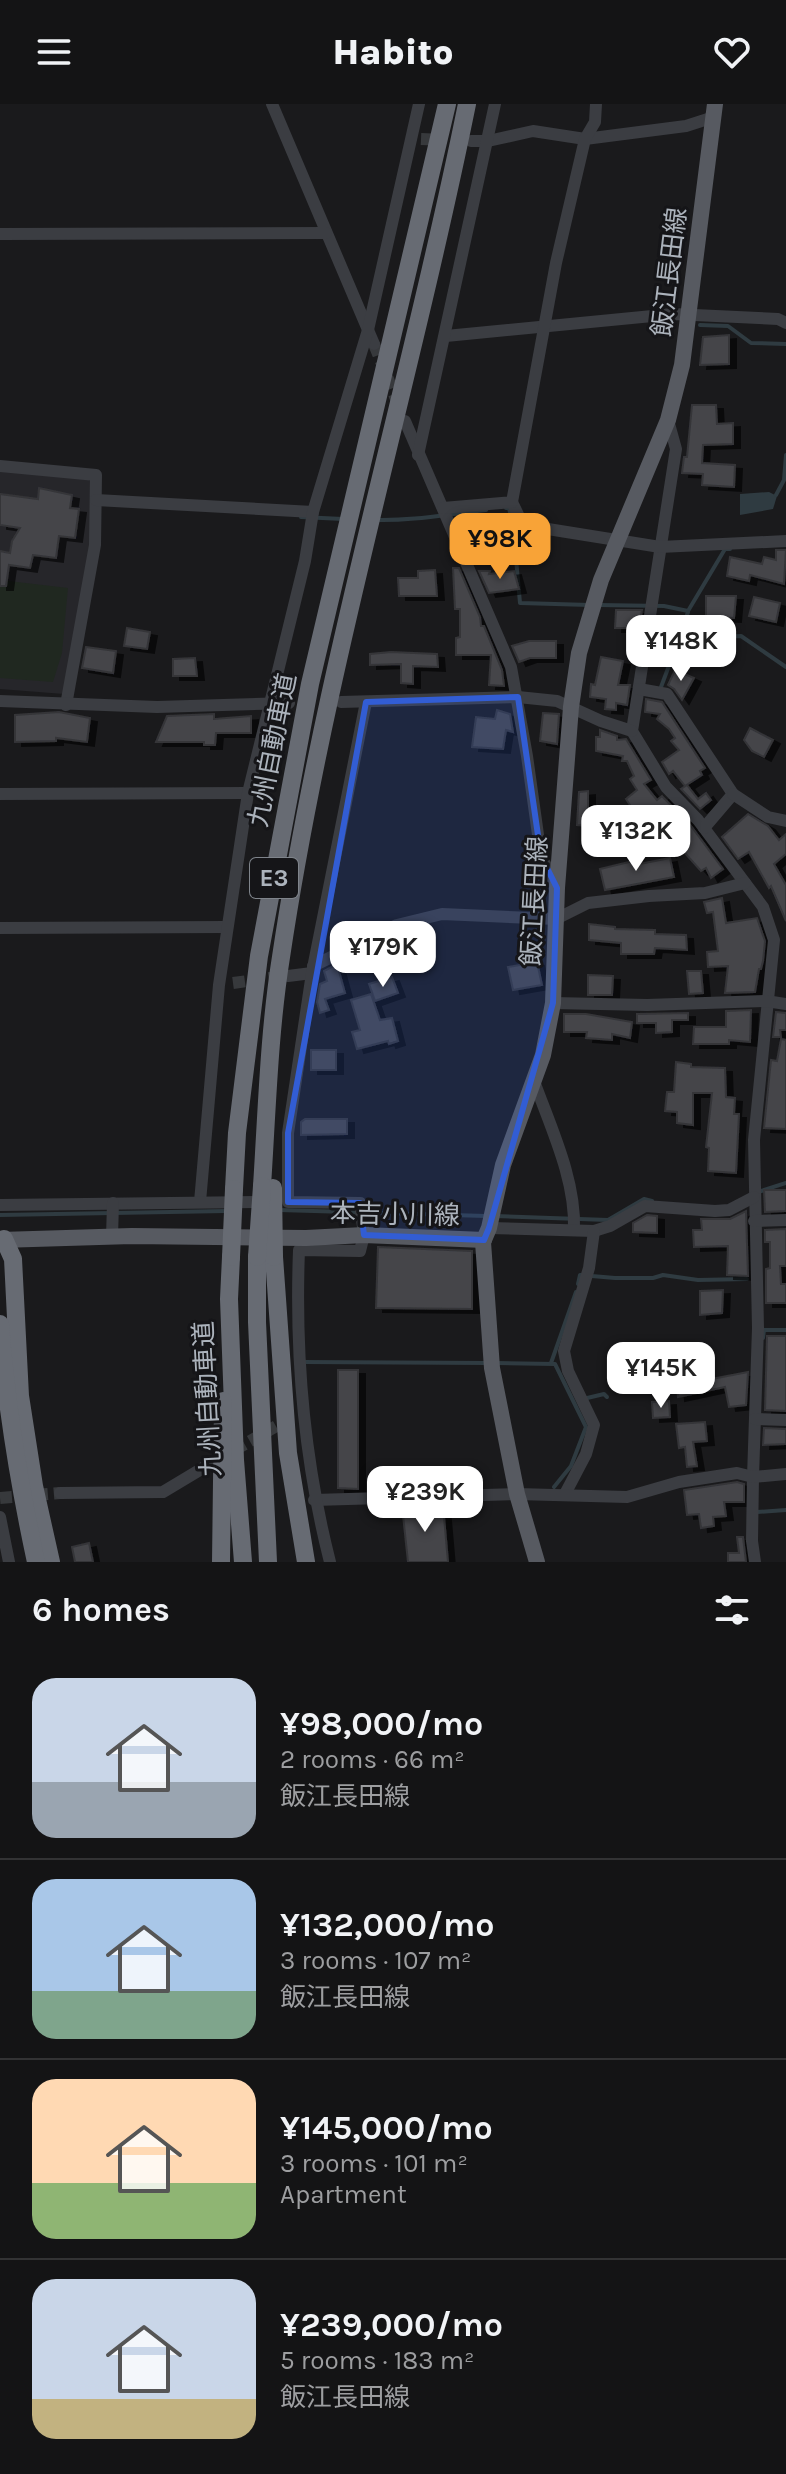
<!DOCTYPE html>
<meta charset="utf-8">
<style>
body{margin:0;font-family:Karla,"Noto Sans JP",sans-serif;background:#212122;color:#f1f3f6;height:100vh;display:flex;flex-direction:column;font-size:30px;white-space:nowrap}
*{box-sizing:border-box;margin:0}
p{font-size:26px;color:#9d9ea0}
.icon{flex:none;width:44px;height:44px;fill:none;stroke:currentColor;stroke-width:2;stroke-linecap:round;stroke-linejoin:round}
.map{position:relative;height:1458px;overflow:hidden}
.sheet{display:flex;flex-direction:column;background:#141415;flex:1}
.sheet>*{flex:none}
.price{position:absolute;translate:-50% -68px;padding:0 18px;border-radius:16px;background:#fff;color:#222;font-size:26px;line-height:52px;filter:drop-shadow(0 2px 4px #0008)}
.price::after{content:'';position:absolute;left:50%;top:48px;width:24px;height:18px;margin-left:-12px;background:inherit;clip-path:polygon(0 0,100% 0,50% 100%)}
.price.selected{background:#f8a337;color:#111}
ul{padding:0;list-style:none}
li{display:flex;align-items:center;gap:24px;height:200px;padding:0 32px}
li+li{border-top:2px solid #333334}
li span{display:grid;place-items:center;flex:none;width:224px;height:160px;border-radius:24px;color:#555}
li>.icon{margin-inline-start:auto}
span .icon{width:96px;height:96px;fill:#fffc;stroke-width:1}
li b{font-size:34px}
h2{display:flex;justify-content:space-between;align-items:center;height:96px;padding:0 32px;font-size:34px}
header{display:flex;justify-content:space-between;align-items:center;height:104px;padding:0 32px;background:#141415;font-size:36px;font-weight:800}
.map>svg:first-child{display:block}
.built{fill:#26262a}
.green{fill:#202820}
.water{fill:#2f3b41}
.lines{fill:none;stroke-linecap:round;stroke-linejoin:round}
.stream{stroke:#2f3b41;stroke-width:4}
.building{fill:#444549;stroke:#343438;stroke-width:2;filter:url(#shadow)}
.minor-tunnel{stroke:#37393c;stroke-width:12;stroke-dasharray:12 6;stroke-linecap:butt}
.minor{stroke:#3b3d42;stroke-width:12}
.major{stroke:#575a61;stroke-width:16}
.highway{stroke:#676b73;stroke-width:18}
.highway-bridge{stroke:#676b73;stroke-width:18}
.marked{fill:#325dd4;fill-opacity:0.2;stroke:#325dd4;stroke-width:6;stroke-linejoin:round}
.labels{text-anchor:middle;stroke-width:6;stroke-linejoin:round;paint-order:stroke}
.shield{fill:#151518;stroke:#7f848b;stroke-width:2}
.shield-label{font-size:24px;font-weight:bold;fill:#acb3bc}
.street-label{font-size:26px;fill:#acb3bc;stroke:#151518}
</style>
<header><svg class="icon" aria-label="menu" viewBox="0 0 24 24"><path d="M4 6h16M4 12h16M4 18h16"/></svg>Habito<svg class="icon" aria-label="heart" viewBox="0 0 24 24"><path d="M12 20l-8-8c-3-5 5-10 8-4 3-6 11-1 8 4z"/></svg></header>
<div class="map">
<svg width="786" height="1458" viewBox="0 0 786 1458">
<defs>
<filter id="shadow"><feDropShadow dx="7" dy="4" stdDeviation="0" flood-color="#0009"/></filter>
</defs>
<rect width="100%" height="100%" fill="#1a1a1c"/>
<path class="built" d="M0,366L88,375L91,378L92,439L64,590L0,585Z"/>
<path class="green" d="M0,476L68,484L62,549L53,578L0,574Z"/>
<path class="water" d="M769,388L777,392L773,405L740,411V390Z"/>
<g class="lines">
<g class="stream">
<path d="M700,221L728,222L751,239L786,240"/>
<path d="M776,391L784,376L786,351"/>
<path d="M506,404H509L513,421L520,499L590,501"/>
<path d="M301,413L343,415"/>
<path d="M375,416C415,417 447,410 486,406"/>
<path d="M598,501L664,502L688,507L725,445H730"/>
<path d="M688,508L679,535L741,532L786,563"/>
<path d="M661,583L679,535"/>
<path d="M758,1088L786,1079"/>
<path d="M279,1106L486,1112"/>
<path d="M0,1111L226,1107"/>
<path d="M495,1112L608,1116L644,1095L652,1097"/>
<path d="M578,1180L580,1171L615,1174H653L663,1171L698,1176L747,1175"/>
<path d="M763,1234L764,1226H786"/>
<path d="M302,1258L488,1259"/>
<path d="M497,1259L555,1260L586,1323L571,1362L554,1383"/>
<path d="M551,1259L576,1188"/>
<path d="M583,1295L604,1290L607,1293"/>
<path d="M757,1408L786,1406"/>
</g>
</g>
<g class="building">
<path d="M729,231V260L700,261L703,233Z"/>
<path d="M692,301H716L717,320L733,319V340L703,341L702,359L735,361L734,383L702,381L703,370L682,369L684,353H687Z"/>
<path d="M39,384L72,391L70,404L79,405L75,434L59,432L56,454L33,451L30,464L9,461L6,482H0V447L10,449L12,437L20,424L0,421V390L38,395Z"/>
<path d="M776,446H786L784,480L750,471L749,477L727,472L730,453L762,460L764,453L776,456Z"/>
<path d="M453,464H459L480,513L481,522H484L502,566L504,582L489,581L491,551H456V534L460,533V505H455Z"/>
<path d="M435,466L437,492H399L398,474H418V467Z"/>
<path d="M479,467H490L489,470L514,467L519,485L489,489Z"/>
<path d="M706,492H736L734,514L706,513Z"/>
<path d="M754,493L780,499L776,518L749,512Z"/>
<path d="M616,506H642L639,524H615Z"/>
<path d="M127,524L150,528L147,545L124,542Z"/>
<path d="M529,537H556V554H530L519,558L512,542Z"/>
<path d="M86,543L116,547L113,569L82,564Z"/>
<path d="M391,548L437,550L438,563L413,562V580L401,579V560L370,561V550Z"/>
<path d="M601,553L623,557L618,581H630L627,601L616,599V606L605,605L606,595L590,593L591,580L595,581Z"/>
<path d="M195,554L197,572H173V555Z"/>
<path d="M675,566L694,574L682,596L674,585L668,581Z"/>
<path d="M646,595L662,598L705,664L700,667L702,671L685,682L673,667L669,670L662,658L679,646L671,637L675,634L669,625L657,615L660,610L645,608Z"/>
<path d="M497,606L510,610L513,628L506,626L503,645L472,643L476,613L495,615Z"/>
<path d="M59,608L90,614L87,638L56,634V637L15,638V611Z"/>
<path d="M543,609L559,610L557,640L540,637Z"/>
<path d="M214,610V615L251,612V629H216L215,641H204V638H156L167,612Z"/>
<path d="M750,624L773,636L764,653L752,647L744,636Z"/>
<path d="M600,626L617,632V636L626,635L651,676L644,680L657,696L662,692L691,722L723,765L711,774L706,764L701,767L666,728L670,750L650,724L640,703L634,707L626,695L637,686L630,675L634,672L627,657H622L623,652L596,647V633H600Z"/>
<path d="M687,681L698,695L706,689L711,696L700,705L681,685Z"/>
<path d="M588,687V722L577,721L579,688Z"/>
<path d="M748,710L768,722L779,736L786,730V750L774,760L786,781V817L771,782L769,784L749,748L738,755L722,733Z"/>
<path d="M670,754L674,773L605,786L600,765L633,757L634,761Z"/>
<path d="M722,794L726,819L757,814L765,837L763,857L761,865H759L755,888L725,889L728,862L708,863L707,848L718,847L713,808L707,809L704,798Z"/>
<path d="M589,820L615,823V825L655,826V830L686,831L687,846L655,844L654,850H621V839L589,836Z"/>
<path d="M537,858L542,881L513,886L508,863Z"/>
<path d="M337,860L345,889L325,895L329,906L320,909L317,898L320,880L327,877L324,867Z"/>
<path d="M687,867H701L703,889L689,890Z"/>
<path d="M588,871L613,872L612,891H588Z"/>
<path d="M392,873L398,889L375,897L369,880Z"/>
<path d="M371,890L380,916L392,914L398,937L389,940L388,937L357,945L352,928L360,926L351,896Z"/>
<path d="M751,906L750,938L729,936V940H693L694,923H726V907Z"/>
<path d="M776,908L786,909V926H780L781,933H773Z"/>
<path d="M688,909V916H672V928L656,929V919H637V910Z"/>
<path d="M564,910H586L632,918L630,934L612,930V936L586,934L587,928H564Z"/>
<path d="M781,935L786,936V1025L764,1024L771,956L777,957Z"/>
<rect x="311" y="946" width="25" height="20"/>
<path d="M676,958L691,960V963L725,964L726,993L735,994L734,1010H739L736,1069L708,1067L709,1044L706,1043L712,989H693V1021L677,1019V1008L665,1007L667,988H674Z"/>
<path d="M305,1015H347V1030L301,1031V1018Z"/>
<path d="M764,1086H786V1107L765,1108Z"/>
<path d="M746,1107L748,1172L727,1171L728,1142L694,1143L693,1126H702L701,1115H730Z"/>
<path d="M647,1111L657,1112V1129L633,1128V1119Z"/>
<path d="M786,1125V1162H780L781,1180H786V1199H766V1165L770,1164V1138H765V1126Z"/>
<path d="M378,1143L472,1147V1205L376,1204Z"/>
<path d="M723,1186L722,1209L700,1211V1187Z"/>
<path d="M767,1232H786V1307L765,1306Z"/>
<path d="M338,1266H358V1385L338,1384Z"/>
<path d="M691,1268L692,1274H696V1278L748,1268L746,1301L729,1303L725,1283L678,1293L676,1269Z"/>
<path d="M669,1297L670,1313L653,1314L652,1298Z"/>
<path d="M705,1318L707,1337L693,1338L697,1362L687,1363L685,1343L679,1344L676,1320Z"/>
<path d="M764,1324L786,1325V1340L763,1341Z"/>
<path d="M737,1378L744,1380V1398H724L726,1412L713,1413L714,1422L701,1424L699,1410L687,1411L684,1386Z"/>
<path d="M443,1401L448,1458H408L402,1402Z"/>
<path d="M737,1433H743L746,1458H728V1449H739Z"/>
<path d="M89,1439L93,1458H75L72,1443Z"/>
</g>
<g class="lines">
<g class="minor-tunnel">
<path d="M421,35L444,36"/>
<path d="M374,240L398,300"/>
<path d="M233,879L285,872"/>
<path d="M203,1364L287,1316"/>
<path d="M0,1394L60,1389"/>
</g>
<g class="minor">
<path d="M272,0L374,240"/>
<path d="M471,37H488L533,27L585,35L686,22L714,13"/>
<path d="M0,130L326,129"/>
<path d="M446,232L673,210L778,215L786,219"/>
<path d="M668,316L676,345L632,627L666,683L698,716L763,803L774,836L754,1036L758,1224L753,1373L752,1437L755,1458"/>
<path d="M405,317L511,563L527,652L541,752L557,784"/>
<path d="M418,351L495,0"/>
<path d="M0,362L96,371L95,441L66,601"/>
<path d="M96,396L313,408"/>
<path d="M512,398L523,421L660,443L786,437"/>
<path d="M443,404L512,398L556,159L585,35L595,18L596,0"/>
<path d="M639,585L667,590L733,690L704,724"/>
<path d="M0,597L157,603L289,599"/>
<path d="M341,598L518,593L557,597L601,617L632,627"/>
<path d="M0,690L248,689"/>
<path d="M733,690L768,713L786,717"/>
<path d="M0,824L226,823"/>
<path d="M313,862L397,821L442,810L556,815L588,799L649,792L705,789L745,779"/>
<path d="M288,872L312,869"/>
<path d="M553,899L647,901L766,897L786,900"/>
<path d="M534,977C551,1024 576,1076 574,1126"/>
<path d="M200,1098L219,881L248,689L305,457L313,408L368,226L419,0"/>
<path d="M0,1101L265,1098"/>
<path d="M754,1117L786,1116"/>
<path d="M489,1124L594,1127L610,1122L645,1102L715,1107L729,1106L754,1093"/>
<path d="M112,1133L113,1099"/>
<path d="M755,1315L786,1316"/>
<path d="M60,1389L163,1388L203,1364"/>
<path d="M565,1390L586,1350L594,1321L568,1267L564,1247L589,1164L594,1127"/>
<path d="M314,1396L517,1390L627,1393L679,1378L737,1369L753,1373L786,1370"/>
<path d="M0,1413L9,1458"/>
<path d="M330,1458C304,1356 295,1251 299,1146L360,1147L364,1131L360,1099L288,1098V1029L312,869L366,598"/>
</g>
<g class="major">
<path d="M0,1136L132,1132L306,1134L364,1131L484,1136"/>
<path d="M537,1458L517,1390L492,1264L483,1138L489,1124L503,1061L543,951L553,899L557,784L571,603L579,549L601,476L668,316L682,261L715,0"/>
</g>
<g class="highway">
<path d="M262,1082C267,1006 269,928 281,853C324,565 409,285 467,0"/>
<path d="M234,1085L237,1029L259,852L310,580L447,0"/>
<path d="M4,1135L13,1155L20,1292L34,1382L51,1458"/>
<path d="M231,1153L229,1195L235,1356L243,1458"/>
<path d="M257,1153V1218L268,1458"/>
<path d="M274,1153L288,1349L306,1458"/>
<path d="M0,1220C6,1300 19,1379 36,1458"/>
<path d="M221,1458L223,1297"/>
</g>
<g class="highway-bridge">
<path d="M273,1084L274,1153"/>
<path d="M231,1153L234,1085"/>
<path d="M257,1153L262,1082"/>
</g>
</g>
<path class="marked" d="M518,593L541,752L557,784L553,899L489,1124L484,1136L364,1131L360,1099L288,1098V1029L366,598Z"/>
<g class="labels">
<rect class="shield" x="250" y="754" width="48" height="40" rx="6"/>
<g class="shield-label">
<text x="274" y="782">E3</text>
</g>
<g class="street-label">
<text transform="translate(669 168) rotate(-83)" y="9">飯江長田線</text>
<text transform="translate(272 646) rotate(-79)" y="9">九州自動車道</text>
<text transform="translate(534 797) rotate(-87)" y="9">飯江長田線</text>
<text transform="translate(395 1110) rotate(1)" y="9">本吉小川線</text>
<text transform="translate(207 1295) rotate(-93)" y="9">九州自動車道</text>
</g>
</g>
</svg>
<b class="price selected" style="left:500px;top:477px">¥98K</b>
<b class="price" style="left:681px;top:579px">¥148K</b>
<b class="price" style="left:636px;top:769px">¥132K</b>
<b class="price" style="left:383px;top:885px">¥179K</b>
<b class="price" style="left:661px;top:1306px">¥145K</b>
<b class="price" style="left:425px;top:1430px">¥239K</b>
</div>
<section class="sheet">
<h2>6 homes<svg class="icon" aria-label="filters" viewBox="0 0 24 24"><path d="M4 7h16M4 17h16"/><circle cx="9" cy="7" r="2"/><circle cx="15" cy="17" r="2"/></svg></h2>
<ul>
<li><span style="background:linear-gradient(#c9d6e8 65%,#9aa5b1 0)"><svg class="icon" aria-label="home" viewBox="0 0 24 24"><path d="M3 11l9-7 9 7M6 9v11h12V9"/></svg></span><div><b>¥98,000/mo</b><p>2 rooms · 66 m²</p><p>飯江長田線</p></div></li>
<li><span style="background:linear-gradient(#a9c7e8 70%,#7fa58c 0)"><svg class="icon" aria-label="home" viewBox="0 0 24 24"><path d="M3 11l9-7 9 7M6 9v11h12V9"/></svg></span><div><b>¥132,000/mo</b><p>3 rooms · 107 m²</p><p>飯江長田線</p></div></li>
<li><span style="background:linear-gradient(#ffd9b3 65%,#8fb573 0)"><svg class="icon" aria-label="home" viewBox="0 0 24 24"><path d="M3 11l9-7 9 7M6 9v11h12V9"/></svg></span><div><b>¥145,000/mo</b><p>3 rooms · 101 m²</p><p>Apartment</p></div></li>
<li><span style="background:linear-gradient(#c9d6e8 75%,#c2b280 0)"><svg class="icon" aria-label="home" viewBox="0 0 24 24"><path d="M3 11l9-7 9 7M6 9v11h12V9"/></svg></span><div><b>¥239,000/mo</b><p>5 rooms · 183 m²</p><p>飯江長田線</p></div></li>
</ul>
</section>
